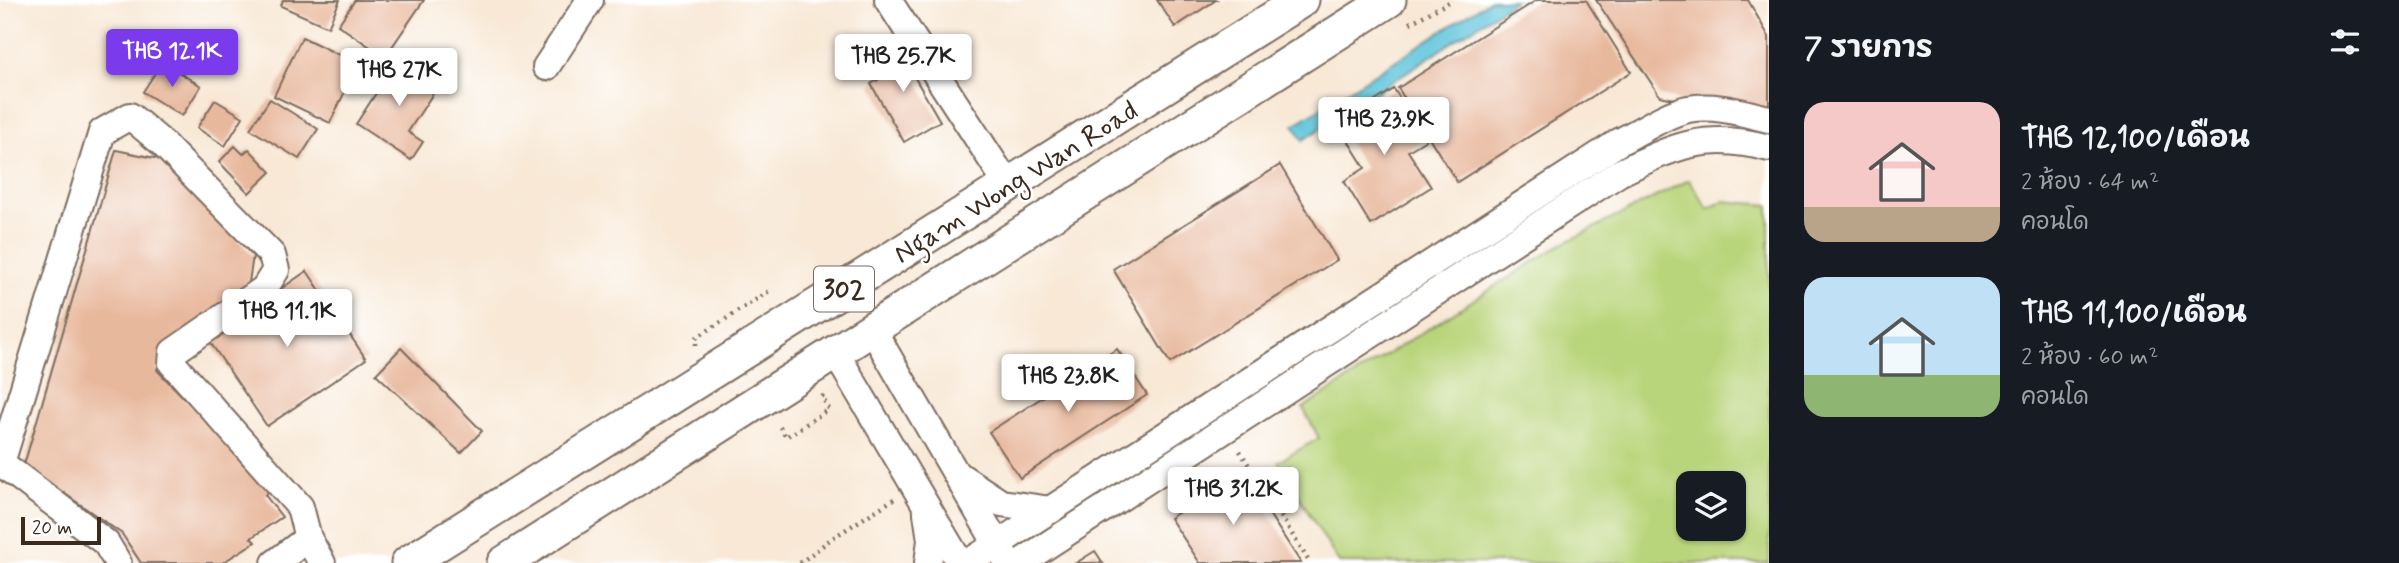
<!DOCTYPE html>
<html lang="th">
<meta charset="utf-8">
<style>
body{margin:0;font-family:Mynerve,"Playpen Sans Thai",sans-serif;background:#20242c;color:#f1f3f6;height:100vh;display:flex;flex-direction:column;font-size:26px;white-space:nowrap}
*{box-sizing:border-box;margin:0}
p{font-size:23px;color:#9ea1a6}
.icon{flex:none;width:38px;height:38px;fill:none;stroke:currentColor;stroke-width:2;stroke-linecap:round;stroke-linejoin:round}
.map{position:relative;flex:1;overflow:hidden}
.details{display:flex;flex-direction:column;background:#171b24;width:630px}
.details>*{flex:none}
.buttons{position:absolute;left:1676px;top:471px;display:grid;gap:14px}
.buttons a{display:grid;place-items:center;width:70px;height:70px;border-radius:14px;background:#171b24;box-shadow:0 2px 5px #0004;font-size:35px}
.scale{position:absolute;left:21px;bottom:18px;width:80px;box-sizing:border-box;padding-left:7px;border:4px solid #3b2a1e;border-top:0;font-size:19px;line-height:24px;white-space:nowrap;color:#3b2a1e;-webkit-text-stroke:5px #fff;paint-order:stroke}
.price{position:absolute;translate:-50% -60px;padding:0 16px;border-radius:7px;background:#fff;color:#222;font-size:23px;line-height:46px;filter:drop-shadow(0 2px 4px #0008)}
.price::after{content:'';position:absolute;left:50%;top:42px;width:21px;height:16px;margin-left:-10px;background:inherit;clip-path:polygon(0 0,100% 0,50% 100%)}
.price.active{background:#7c3aed;color:#fff}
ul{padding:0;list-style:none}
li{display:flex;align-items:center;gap:21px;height:175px;padding:0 35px}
li span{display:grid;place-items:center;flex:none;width:196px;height:140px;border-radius:21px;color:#555}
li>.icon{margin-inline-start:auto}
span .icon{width:84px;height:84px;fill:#fffc;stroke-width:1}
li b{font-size:30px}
h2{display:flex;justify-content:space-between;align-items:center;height:84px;padding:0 35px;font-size:30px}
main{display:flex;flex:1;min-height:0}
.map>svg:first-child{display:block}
.green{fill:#b9d57b;stroke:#7a804c;stroke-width:2;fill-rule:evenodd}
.water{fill:#5fc5dc;stroke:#4d787d;stroke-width:2}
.building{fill:#e8b89c}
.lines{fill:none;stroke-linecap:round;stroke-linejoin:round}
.minor-casing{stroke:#7d6c5e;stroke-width:30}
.major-casing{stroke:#7d6c5e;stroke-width:37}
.path{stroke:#7d6c5e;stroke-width:4.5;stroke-dasharray:2 5;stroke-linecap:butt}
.minor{stroke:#fff;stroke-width:26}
.major{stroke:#fff;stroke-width:33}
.labels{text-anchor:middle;stroke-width:5;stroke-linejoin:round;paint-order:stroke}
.shield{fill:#fff;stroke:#766a62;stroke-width:2}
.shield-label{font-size:26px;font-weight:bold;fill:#3b2a1e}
.street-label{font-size:28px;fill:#3b2a1e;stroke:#fff}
</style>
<main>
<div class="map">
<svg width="1769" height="563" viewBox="0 0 1769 563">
<rect width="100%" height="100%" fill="#fff"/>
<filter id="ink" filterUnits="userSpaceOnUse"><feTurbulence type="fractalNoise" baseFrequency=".0143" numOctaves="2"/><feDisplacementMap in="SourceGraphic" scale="14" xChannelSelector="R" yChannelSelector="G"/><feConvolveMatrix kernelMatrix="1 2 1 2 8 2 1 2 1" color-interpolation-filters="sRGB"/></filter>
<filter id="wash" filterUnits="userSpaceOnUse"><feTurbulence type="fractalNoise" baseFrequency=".00686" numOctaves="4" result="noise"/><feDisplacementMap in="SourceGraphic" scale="28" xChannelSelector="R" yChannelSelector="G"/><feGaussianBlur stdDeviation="1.57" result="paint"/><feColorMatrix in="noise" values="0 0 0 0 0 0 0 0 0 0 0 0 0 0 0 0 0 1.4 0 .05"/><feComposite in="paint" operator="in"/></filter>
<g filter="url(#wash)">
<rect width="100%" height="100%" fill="#f8e8d5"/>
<path class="green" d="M1689,180L1708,209L1723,201L1769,205V563H1339L1278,462L1319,438L1303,408L1560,245ZM1734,483V528H1689V483Z"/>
<path class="water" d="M1491,0H1516L1303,140L1294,125Z"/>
<g id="blocks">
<g class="building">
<path d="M283,0H340L328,27L281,6Z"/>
<path d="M355,0H424L385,57L338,25Z"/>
<path d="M1157,0H1216L1175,27Z"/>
<path d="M1537,0H1586L1631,72L1457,182L1398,88Z"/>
<path d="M1596,0H1748L1769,37V119L1660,96Z"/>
<path d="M302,37L358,64L330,123L274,96Z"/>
<path d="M904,43L914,62L908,66L940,121L904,142L871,84L878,80L873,72L882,67L877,59Z"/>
<path d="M399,58L439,84L408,132L423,142L411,160L356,124Z"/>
<path d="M162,62L201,86L182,116L143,92Z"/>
<path d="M1394,89L1426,140L1408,151L1431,187L1371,225L1344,181L1365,168L1338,125Z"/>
<path d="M270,99L318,129L299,159L250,129Z"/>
<path d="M215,100L243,117L225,146L197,128Z"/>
<path d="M235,146L243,154L249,149L271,172L249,193L219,162Z"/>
<path d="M116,150L164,160L253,256L248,289L163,348L157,370L272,489L265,495L282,517L251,538L255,542L222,563H141L122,534L24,465Z"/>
<path d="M1280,165L1337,260L1170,363L1113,269Z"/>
<path d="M307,271L366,359L267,426L208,339Z"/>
<path d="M401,348L482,431L461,453L376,374Z"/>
<path d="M1117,349L1147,395L1020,478L989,432Z"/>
<path d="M1241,471L1301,563H1200L1170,518Z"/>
<path d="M1095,551L1103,563H1076Z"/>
</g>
</g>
</g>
<g filter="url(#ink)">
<use href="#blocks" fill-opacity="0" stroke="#7d6c5e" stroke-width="2"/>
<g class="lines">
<g class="minor-casing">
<g id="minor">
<path d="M888,0L1008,185"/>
<path d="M546,67L590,0"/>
<path d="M872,329L1005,558"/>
<path d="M835,352L960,563"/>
<path d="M963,478L1001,503L1051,510"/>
<path d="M927,513L931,540L928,563"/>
<path d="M118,563L106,543L1,463L102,132L130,116L161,142L272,255L276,270L264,289L173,352L172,363L300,507L308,538L322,563"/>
<path d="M275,563L308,538"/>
<path d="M968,563L1619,142C1641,131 1665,114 1688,109C1715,104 1743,113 1769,119"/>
<path d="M1020,563L1619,173C1675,146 1706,131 1769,148"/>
</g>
</g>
<g class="major-casing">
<g id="major">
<path d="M408,563L1302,0"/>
<path d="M504,563L1389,0"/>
</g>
</g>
<g class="path">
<path d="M1410,23L1453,0"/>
<path d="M696,345V338L771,290"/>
<path d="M780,427L786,437L829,409L822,397L824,395"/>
<path d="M1240,451L1310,563"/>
<path d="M800,563L831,539L894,499"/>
</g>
<use href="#minor" class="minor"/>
<use href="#major" class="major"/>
</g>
</g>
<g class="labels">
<rect class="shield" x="814" y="266.5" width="60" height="45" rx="5"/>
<g class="shield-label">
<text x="844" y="298">302</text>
</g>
<g class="street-label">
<text transform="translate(1015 181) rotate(-32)" y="10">Ngam Wong Wan Road</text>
</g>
</g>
</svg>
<div class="buttons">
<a><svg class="icon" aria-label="layers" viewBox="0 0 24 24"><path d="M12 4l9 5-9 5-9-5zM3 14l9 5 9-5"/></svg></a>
</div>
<div class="scale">20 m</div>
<b class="price active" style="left:172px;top:89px">THB 12.1K</b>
<b class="price" style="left:903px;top:94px">THB 25.7K</b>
<b class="price" style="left:399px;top:108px">THB 27K</b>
<b class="price" style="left:1384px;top:157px">THB 23.9K</b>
<b class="price" style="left:287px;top:349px">THB 11.1K</b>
<b class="price" style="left:1068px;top:414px">THB 23.8K</b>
<b class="price" style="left:1233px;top:527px">THB 31.2K</b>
</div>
<section class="details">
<h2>7 รายการ<svg class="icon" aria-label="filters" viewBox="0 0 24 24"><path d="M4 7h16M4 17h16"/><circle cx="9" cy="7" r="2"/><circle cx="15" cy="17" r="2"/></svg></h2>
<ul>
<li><span style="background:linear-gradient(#f6c9c9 75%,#b9a48a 0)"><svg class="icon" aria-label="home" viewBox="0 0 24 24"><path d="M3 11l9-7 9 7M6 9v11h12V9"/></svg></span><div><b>THB 12,100/เดือน</b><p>2 ห้อง · 64 m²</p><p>คอนโด</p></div></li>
<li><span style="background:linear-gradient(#bfe0f5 70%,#8fb573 0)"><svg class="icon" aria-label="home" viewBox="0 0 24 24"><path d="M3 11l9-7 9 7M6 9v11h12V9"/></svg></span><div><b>THB 11,100/เดือน</b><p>2 ห้อง · 60 m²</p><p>คอนโด</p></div></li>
</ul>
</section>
</main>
